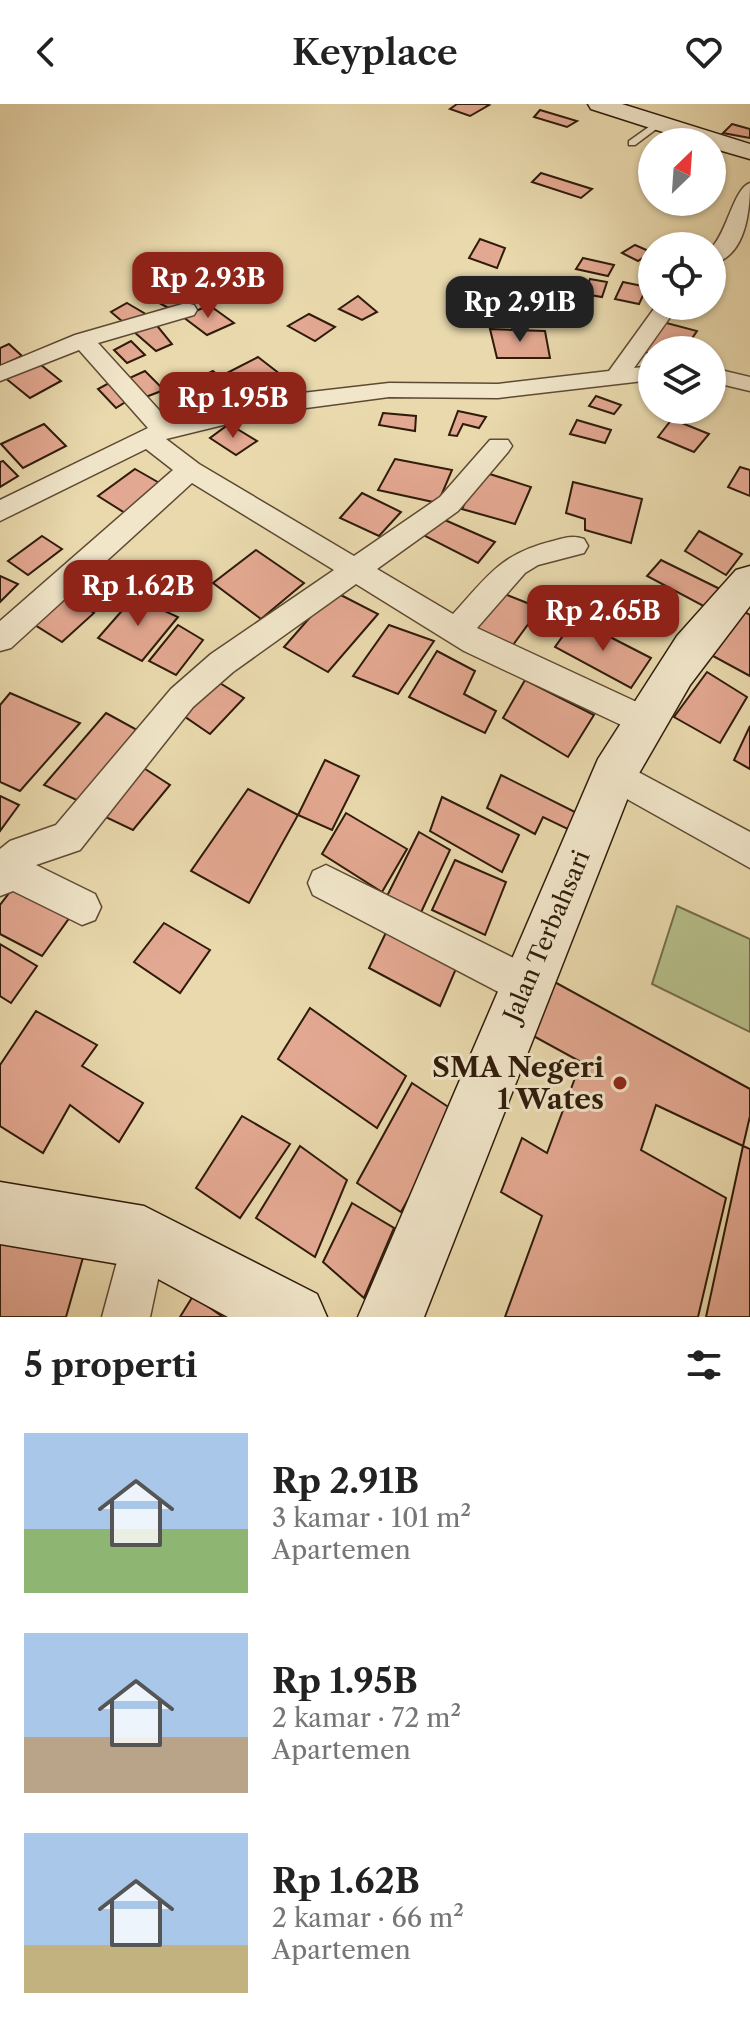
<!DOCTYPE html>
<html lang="id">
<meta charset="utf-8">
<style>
body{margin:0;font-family:"Libre Caslon Text",serif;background:#f6f6f6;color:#222;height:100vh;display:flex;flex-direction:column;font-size:30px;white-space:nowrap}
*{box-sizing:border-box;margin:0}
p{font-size:26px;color:#767676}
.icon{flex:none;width:44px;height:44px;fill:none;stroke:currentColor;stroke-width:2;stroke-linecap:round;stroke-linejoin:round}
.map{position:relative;height:1213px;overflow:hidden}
.sheet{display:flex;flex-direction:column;background:#fff;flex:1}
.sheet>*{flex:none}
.needle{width:52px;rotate:25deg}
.fabs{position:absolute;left:638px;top:24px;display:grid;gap:16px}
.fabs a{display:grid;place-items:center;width:88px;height:88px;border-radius:50%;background:#fff;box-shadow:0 2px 6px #0004;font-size:40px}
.price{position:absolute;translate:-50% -68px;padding:0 18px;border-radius:16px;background:#8f2418;color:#fff;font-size:26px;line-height:52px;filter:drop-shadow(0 2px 4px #0008)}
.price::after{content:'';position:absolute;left:50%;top:48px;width:24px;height:18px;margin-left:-12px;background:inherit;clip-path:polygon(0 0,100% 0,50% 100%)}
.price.active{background:#222;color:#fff}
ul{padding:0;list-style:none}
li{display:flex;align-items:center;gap:24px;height:200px;padding:0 24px}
li span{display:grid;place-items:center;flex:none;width:224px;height:160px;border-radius:0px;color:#555}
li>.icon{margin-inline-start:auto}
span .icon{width:96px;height:96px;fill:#fffc;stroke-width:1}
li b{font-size:34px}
h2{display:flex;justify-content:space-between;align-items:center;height:96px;padding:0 24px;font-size:34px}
header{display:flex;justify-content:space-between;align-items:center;height:104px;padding:0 24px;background:#fff;font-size:36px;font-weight:600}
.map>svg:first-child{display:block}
.green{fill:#b6bf8a;stroke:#726d4a;stroke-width:2}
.building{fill:#e3a891;stroke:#2f1b0a;stroke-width:2}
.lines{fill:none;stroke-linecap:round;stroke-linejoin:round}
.lane-casing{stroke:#5e4a33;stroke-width:3}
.street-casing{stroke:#5e4a33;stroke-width:3}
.secondary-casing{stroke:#2f1b0a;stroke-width:3}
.lane{fill:#f1e6ca;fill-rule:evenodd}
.street{fill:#f1e6ca;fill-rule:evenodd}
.secondary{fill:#f1e6ca;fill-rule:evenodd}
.poi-dot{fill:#8f2418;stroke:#f1e6ca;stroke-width:3}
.labels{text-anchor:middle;stroke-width:6;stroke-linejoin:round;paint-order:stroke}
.street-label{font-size:24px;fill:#2f1b0a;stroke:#f1e6ca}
.near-poi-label{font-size:28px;font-weight:bold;fill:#2f1b0a;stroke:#f1e6ca;text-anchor:end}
</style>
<header><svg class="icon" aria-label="back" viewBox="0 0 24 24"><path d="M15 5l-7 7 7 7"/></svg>Keyplace<svg class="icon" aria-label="heart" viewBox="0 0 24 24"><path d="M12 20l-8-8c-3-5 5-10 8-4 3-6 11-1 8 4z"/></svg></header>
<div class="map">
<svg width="750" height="1213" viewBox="0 0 750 1213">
<rect width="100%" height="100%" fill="#e9d9ad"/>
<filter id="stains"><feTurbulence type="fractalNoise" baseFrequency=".0025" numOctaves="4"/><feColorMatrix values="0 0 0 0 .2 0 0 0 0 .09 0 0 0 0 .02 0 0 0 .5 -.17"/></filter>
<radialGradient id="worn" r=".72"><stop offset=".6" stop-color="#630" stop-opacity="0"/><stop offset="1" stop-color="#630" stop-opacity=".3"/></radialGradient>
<path class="green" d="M677,802L750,835V928L652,880Z"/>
<g class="building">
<path d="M457,0H485L489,1L470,12L450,5Z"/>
<path d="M540,6L577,17L567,23L534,13Z"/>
<path d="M732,20L750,25V34L723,29Z"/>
<path d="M541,69L592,85L581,94L532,78Z"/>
<path d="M480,135L505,144L497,164L469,154Z"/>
<path d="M635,141L651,148L638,157L622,149Z"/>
<path d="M583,154L614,161L608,172L576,165Z"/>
<path d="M590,175L607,178L602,193L584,190Z"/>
<path d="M623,178L647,183L639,200L615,195Z"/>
<path d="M560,179L582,186L574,206L544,199Z"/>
<path d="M168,183L194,196L174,207L150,194Z"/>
<path d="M358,192L377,208L362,216L339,205Z"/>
<path d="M127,199L149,212L129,223L111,208Z"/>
<path d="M209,201L234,219L207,231L183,213Z"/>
<path d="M309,210L335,223L315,237L288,222Z"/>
<path d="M659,217L697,227L684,246H652V250L637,246Z"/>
<path d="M154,218L172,240L156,247L133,227Z"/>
<path d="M490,225L545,227L550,254H497Z"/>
<path d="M131,237L145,251L127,259L114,246Z"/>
<path d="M9,240L22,252L0,262V244Z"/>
<path d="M258,253L289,277L256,294L225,270Z"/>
<path d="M36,257L61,277L30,294L4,273Z"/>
<path d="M145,267L164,286L143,294L125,276Z"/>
<path d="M213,267L243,292L208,309L178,284Z"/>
<path d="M111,278L130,295L116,304L98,285Z"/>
<path d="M596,292L621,301L614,310L589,302Z"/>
<path d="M458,307L486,313L479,324L463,320L457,332L449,331Z"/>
<path d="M383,309L416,312L415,327L379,321Z"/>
<path d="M672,315L709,330L694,348L658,333Z"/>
<path d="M577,316L611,326L605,339L570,330Z"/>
<path d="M44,320L66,342L23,364L1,340Z"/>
<path d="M229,320L257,337L236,351L210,334Z"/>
<path d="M395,355L452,366L438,399L378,386Z"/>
<path d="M3,357L18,372L0,383V358Z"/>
<path d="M740,363L750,366V392L728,383Z"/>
<path d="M135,365L163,381L125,409L98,392Z"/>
<path d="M480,367L531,383L515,420L462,405Z"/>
<path d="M573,378L642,395L631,439L585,426V415L566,409Z"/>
<path d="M362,389L401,408L379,432L340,414Z"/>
<path d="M438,413L495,438L478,459L425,432Z"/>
<path d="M699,427L742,450L726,471L685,447Z"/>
<path d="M42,432L62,445L28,471L8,457Z"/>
<path d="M256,446L304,479L261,515L213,479Z"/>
<path d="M661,456L724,487L711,506L647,472Z"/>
<path d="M0,472L18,480L0,498Z"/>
<path d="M333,487L378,510L328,568L284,543Z"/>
<path d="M497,487L540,504L510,545L471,529Z"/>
<path d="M68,492L94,509L62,538L35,521Z"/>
<path d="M134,493L178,513L142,557L98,534Z"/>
<path d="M734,502L750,511V572L700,545Z"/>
<path d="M575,515L651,554L631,584L555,543Z"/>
<path d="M178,521L203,536L176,571L149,557Z"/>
<path d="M389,521L434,537L398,590L353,572Z"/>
<path d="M437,547L475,567L464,590L496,607L485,629L409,593Z"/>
<path d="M707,568L747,593L720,639L674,613Z"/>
<path d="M215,576L244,594L210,630L181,610Z"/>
<path d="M525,576L594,611L568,653L503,614Z"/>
<path d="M10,589L80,619L20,687L0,678V601Z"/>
<path d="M106,609L139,627L81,698L44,681Z"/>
<path d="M750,622V665L734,656Z"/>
<path d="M325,656L359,672L332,726L298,711Z"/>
<path d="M139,661L170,681L133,726L97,709Z"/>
<path d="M501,671L583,712L576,729L543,713L535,730L487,704Z"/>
<path d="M248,685L298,711L249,799L191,767Z"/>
<path d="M0,692L19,701L0,727Z"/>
<path d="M442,693L519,731L502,768L430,727Z"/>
<path d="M346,709L407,745L382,788L322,750Z"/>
<path d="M419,728L450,746L417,817L384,798Z"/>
<path d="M455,756L506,778L485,831L432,806Z"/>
<path d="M19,776L75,806L42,852L0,830V801Z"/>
<path d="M392,816L461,853L440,902L369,864Z"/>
<path d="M164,819L210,846L180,889L134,858Z"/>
<path d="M0,840L37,862L11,899L0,892Z"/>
<path d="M540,870L750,985V1012L743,1042L656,1001L641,1046L726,1094L698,1213H505L542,1112L501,1088L522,1034L547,1049L581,958L517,923Z"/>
<path d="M310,904L406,972L377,1024L278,955Z"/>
<path d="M36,907L97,941L82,962L143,999L119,1038L70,1001L43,1049L0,1022V961Z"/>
<path d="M412,979L456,1008L401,1108L357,1079Z"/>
<path d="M242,1012L290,1040L240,1114L196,1084Z"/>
<path d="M300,1042L347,1076L315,1153L256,1114Z"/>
<path d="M743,1042L750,1045V1213H706Z"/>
<path d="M352,1099L394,1124L364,1194L323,1158Z"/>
<path d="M0,1128L86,1143L66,1213H0Z"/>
<path d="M193,1192L223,1213H180Z"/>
</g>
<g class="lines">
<g class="lane-casing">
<g id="lane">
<path d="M660,15L664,18L663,20L635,41H629V37Z"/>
<path d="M648,165L652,166V172L643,168Z"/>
</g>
</g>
<g class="street-casing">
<g id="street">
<path d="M750,79C750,107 746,152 712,160V143C727,128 734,84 750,79Z"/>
<path d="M186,199L194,201L197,206L194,211L98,239L169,317L276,292L389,279L498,280L609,267L656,202H678L634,264L652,262V276L498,294L389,293L276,308L166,335L199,360L354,452L440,393L490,336H508L512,342L508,348L458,407L377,465L453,510C488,472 500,450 553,437C564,434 572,431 584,435L588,442L584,449L538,461L525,469L477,524L656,607L661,617L656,627L645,631L634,627L464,547L356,480L233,568L193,603L80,746L36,761L95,790L101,803L95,816L82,821L13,787L0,792V745L10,737L56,721L171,585L211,550L334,466L192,379L11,544L0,547V517L173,366L146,345L0,417V396L148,324L79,246L0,277V262L75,231Z"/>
<path d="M712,264L750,273V287L712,278Z"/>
<path d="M614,655L750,728V764L602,681L597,670L602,659Z"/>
<path d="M326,761L540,867L546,881L540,895L526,901L512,895L313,791L308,779L313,767Z"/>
<path d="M144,1110L160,1117L167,1133L150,1213H102L128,1117Z"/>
</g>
</g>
<g class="secondary-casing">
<g id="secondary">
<path d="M588,0H622L750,40V55L712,44V38H694L591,5Z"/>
<path d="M750,462V502L690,581L634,678L424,1213H358L598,655L677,532L736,466Z"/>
<path d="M0,1078L144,1102L317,1190L327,1213H228L136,1163L0,1140Z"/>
</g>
</g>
<use href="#lane" class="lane"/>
<use href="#street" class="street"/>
<use href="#secondary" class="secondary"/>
</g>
<circle class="poi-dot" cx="620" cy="979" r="8"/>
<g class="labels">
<g class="street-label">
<text transform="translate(547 832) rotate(-67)" y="8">Jalan Terbahsari</text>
</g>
<g class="near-poi-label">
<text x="604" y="973">SMA Negeri<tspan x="604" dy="32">1 Wates</tspan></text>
</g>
</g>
<rect width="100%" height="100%" filter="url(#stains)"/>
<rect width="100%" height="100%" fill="url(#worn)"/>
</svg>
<div class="fabs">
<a><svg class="needle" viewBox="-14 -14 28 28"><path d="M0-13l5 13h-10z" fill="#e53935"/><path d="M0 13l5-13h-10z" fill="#767676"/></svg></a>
<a><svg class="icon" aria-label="locate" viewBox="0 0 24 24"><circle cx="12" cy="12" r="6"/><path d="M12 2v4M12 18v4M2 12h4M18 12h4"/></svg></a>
<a><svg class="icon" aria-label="layers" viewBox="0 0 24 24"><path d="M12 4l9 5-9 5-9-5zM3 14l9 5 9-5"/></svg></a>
</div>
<b class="price" style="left:208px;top:216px">Rp 2.93B</b>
<b class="price active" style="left:520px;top:240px">Rp 2.91B</b>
<b class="price" style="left:233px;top:336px">Rp 1.95B</b>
<b class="price" style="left:138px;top:524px">Rp 1.62B</b>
<b class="price" style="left:603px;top:549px">Rp 2.65B</b>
</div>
<section class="sheet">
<h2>5 properti<svg class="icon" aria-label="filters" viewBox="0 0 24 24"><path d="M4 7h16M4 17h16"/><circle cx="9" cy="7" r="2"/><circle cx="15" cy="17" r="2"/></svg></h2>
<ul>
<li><span style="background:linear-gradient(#a9c7e8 60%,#8fb573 0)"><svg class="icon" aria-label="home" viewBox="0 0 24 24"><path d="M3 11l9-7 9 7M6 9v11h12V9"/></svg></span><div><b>Rp 2.91B</b><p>3 kamar · 101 m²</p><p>Apartemen</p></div></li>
<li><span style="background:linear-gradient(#a9c7e8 65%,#b9a48a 0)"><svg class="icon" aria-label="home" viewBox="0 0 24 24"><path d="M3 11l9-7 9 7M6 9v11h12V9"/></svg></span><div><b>Rp 1.95B</b><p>2 kamar · 72 m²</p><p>Apartemen</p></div></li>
<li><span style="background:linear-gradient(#a9c7e8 70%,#c2b280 0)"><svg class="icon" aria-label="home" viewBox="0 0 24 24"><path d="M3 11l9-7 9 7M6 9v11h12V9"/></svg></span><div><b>Rp 1.62B</b><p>2 kamar · 66 m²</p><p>Apartemen</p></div></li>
</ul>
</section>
